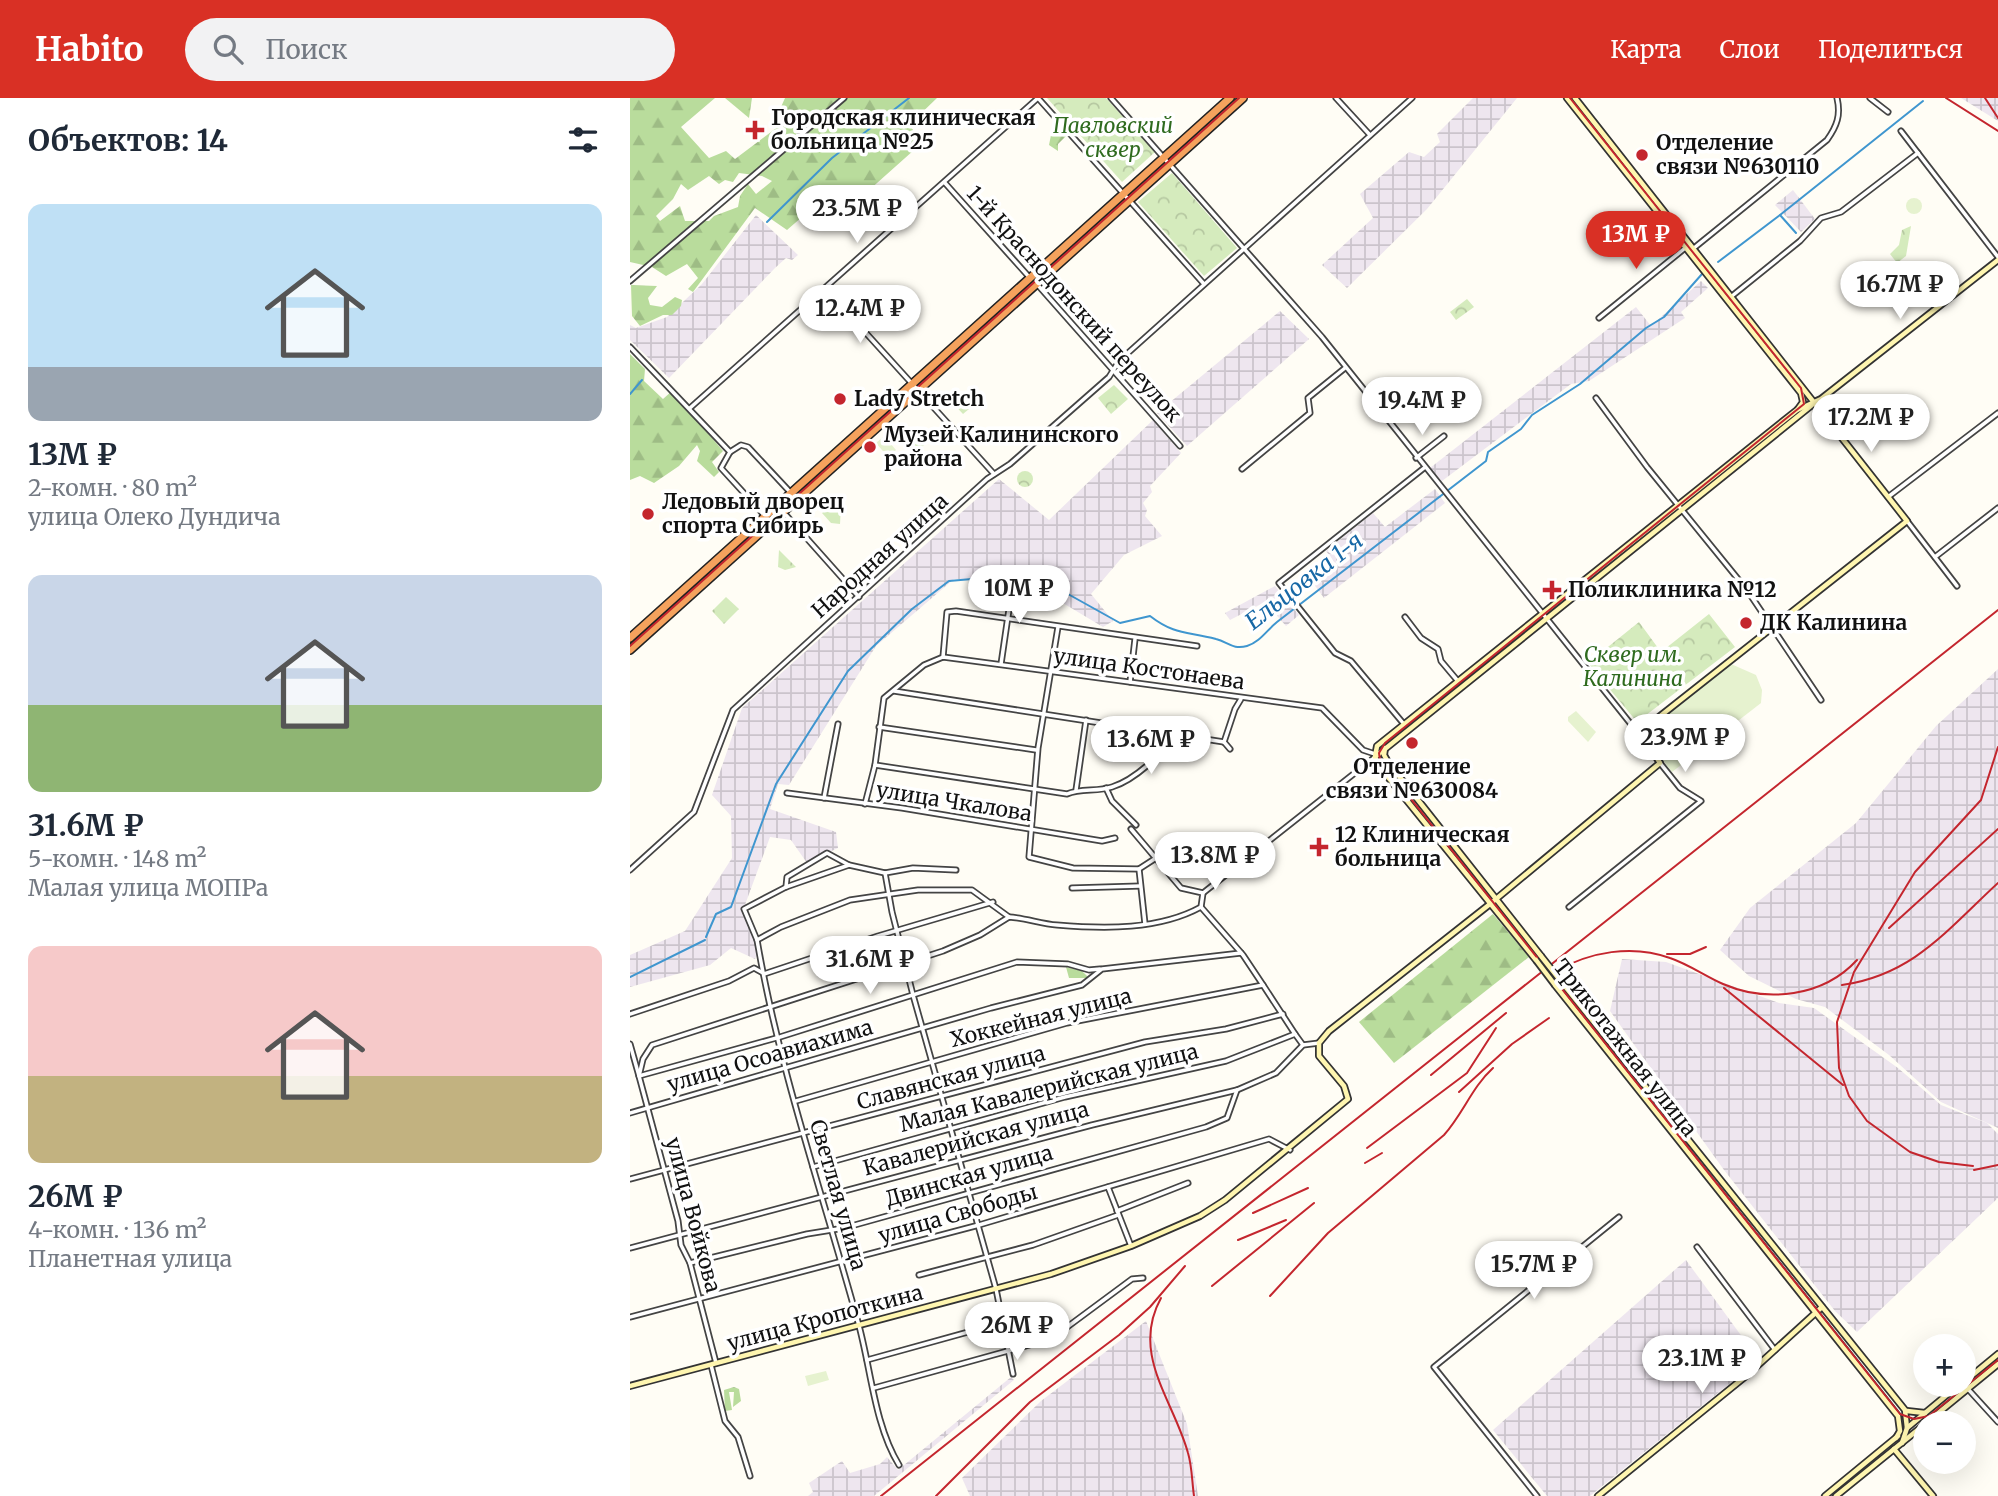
<!DOCTYPE html>
<html lang="ru">
<meta charset="utf-8">
<style>
body{margin:0;font-family:Merriweather,serif;background:#f2f2f3;color:#1f2937;height:100vh;display:flex;flex-direction:column;font-size:26px;white-space:nowrap}
*{box-sizing:border-box;margin:0}
p{font-size:23px;color:#747a83}
.icon{flex:none;width:38px;height:38px;fill:none;stroke:currentColor;stroke-width:2;stroke-linecap:round;stroke-linejoin:round}
.map{position:relative;flex:1;overflow:hidden}
.sheet{display:flex;flex-direction:column;background:#fff;width:630px}
.sheet>*{flex:none}
.tools{position:absolute;left:1283px;top:1236px;display:grid;gap:14px}
.tools a{display:grid;place-items:center;width:63px;height:63px;border-radius:50%;background:#fff;box-shadow:0 7px 28px #0002;font-size:35px}
.price{position:absolute;translate:-50% -60px;padding:0 16px;border-radius:24px;background:#fff;color:#222;font-size:23px;line-height:46px;filter:drop-shadow(0 2px 4px #0008)}
.price::after{content:'';position:absolute;left:50%;top:42px;width:21px;height:16px;margin-left:-10px;background:inherit;clip-path:polygon(0 0,100% 0,50% 100%)}
.price.active{background:#d93025;color:#fff}
ul{padding:0;list-style:none}
li{display:grid;align-content:center;gap:14px;height:371px;padding:0 28px}
li span{display:grid;place-items:center;height:217px;border-radius:14px;color:#555}
li>.icon{margin-inline-start:auto}
span .icon{width:126px;height:126px;fill:#fffc;stroke-width:1}
li b{font-size:30px}
h2{display:flex;justify-content:space-between;align-items:center;height:84px;padding:0 28px;font-size:30px}
header{display:flex;align-items:center;gap:42px;box-sizing:border-box;height:98px;padding:0 35px;background:#d93025;color:#fff}
header strong{font-size:33px}
nav{display:flex;gap:38px;margin-inline-start:auto;font-size:24px}
.search{width:490px;height:63px;background:#f2f2f3;display:flex;align-items:center;gap:18px;box-sizing:border-box;padding:0 24px;border-radius:38px;color:#747a83;font-size:26px}
main{display:flex;flex:1;min-height:0}
.map>svg:first-child{display:block}
.industrial{fill:url(#industrial-grid)}
.forest{fill:url(#forest-firs);fill-rule:evenodd}
.park{fill:url(#park-crowns)}
.pitch{fill:#e6f2cf}
.lines{fill:none;stroke-linecap:round;stroke-linejoin:round}
.stream{stroke:#3f96cf;stroke-width:2}
.street-casing{stroke:#444;stroke-width:7}
.secondary-casing{stroke:#333;stroke-width:8}
.highway-casing{stroke:#222;stroke-width:10}
.street{stroke:#fff;stroke-width:3.5}
.secondary{stroke:#fff6b0;stroke-width:4.5}
.highway{stroke:#f5a25d;stroke-width:7}
.tram{stroke:#c4262e;stroke-width:2}
.rail{stroke:#c4262e;stroke-width:2}
.secondary-bridge-casing{stroke:#333;stroke-width:8;stroke-linecap:butt}
.secondary-bridge{stroke:#fff6b0;stroke-width:4.5}
.poi-dot{fill:#c4262e;stroke:#fff;stroke-width:2.5}
.labels{text-anchor:middle;stroke-width:7;stroke-linejoin:round;paint-order:stroke}
.poi-label{font-size:21px;font-weight:bold;fill:#111;stroke:#fff;text-anchor:start}
.park-label{font-size:21px;font-style:italic;fill:#2f6b1f;stroke:#fff}
.street-label{font-size:21px;fill:#111;stroke:#fff}
.water-label{font-size:23px;font-style:italic;fill:#1768a6;stroke:#fff}
</style>
<header>
<strong>Habito</strong>
<div class="search"><svg class="icon" aria-label="search" viewBox="0 0 24 24"><circle cx="10" cy="10" r="6"/><path d="M15 15l6 6"/></svg>Поиск</div>
<nav><a>Карта</a><a>Слои</a><a>Поделиться</a></nav>
</header>
<main>
<section class="sheet">
<h2>Объектов: 14<svg class="icon" aria-label="filters" viewBox="0 0 24 24"><path d="M4 7h16M4 17h16"/><circle cx="9" cy="7" r="2"/><circle cx="15" cy="17" r="2"/></svg></h2>
<ul>
<li><span style="background:linear-gradient(#bfe0f5 75%,#9aa5b1 0)"><svg class="icon" aria-label="home" viewBox="0 0 24 24"><path d="M3 11l9-7 9 7M6 9v11h12V9"/></svg></span><div><b>13M ₽</b><p>2-комн. · 80 m²</p><p>улица Олеко Дундича</p></div></li>
<li><span style="background:linear-gradient(#c9d6e8 60%,#8fb573 0)"><svg class="icon" aria-label="home" viewBox="0 0 24 24"><path d="M3 11l9-7 9 7M6 9v11h12V9"/></svg></span><div><b>31.6M ₽</b><p>5-комн. · 148 m²</p><p>Малая улица МОПРа</p></div></li>
<li><span style="background:linear-gradient(#f6c9c9 60%,#c2b280 0)"><svg class="icon" aria-label="home" viewBox="0 0 24 24"><path d="M3 11l9-7 9 7M6 9v11h12V9"/></svg></span><div><b>26M ₽</b><p>4-комн. · 136 m²</p><p>Планетная улица</p></div></li>
</ul>
</section>
<div class="map">
<svg width="1368" height="1398" viewBox="0 0 1368 1398">
<defs>
<pattern id="industrial-grid" width="8" height="8" patternUnits="userSpaceOnUse" patternTransform="scale(1.75)"><rect width="8" height="8" fill="#eee6ef"/><path d="M0 4h8M4 0v8" fill="none" stroke="#cbc4cc"/></pattern>
<pattern id="forest-firs" width="22" height="20" patternUnits="userSpaceOnUse" patternTransform="scale(1.75)"><rect width="22" height="20" fill="#b9dc9c"/><path d="M5 1l3.5 6h-7zM16 11l3.5 6h-7z" fill="#9ebc85"/></pattern>
<pattern id="park-crowns" width="20" height="18" patternUnits="userSpaceOnUse" patternTransform="scale(1.75)"><rect width="20" height="18" fill="#d5ebbd"/><path d="M2 6a3 3 0 1 1 6 0M12 15a3 3 0 1 1 6 0" fill="none" stroke="#b6c8a1"/></pattern>
</defs>
<rect width="100%" height="100%" fill="#fffdf5"/>
<g class="industrial">
<path d="M843,0H887L797,111L717,190L692,167L743,120L730,96L779,54L794,59L810,44L807,36Z"/>
<path d="M1331,0H1368V23Z"/>
<path d="M1163,92L1185,121L1171,134L1145,107Z"/>
<path d="M126,117L168,157L162,162L156,160L145,170L39,280L0,242V227L6,230L37,219L72,186Z"/>
<path d="M1071,183L1078,190L1051,214L1055,220L959,283L941,286L812,383L800,370L1006,209L1021,228Z"/>
<path d="M650,213L679,241L557,348L527,315Z"/>
<path d="M523,322L551,355L520,388L522,394L513,405L517,412L515,418L532,438L494,457L461,496L483,523L473,529L406,489L371,481H324L246,548L159,687L148,686L140,711L206,734L208,750L177,765L161,742L140,739L112,815L126,843L129,853L125,861L101,850L80,867L0,889V857L55,833L102,760L101,718L82,697L112,610L369,381L419,422Z"/>
<path d="M805,391L815,405L694,500L683,485L706,467L696,453L743,415L755,429Z"/>
<path d="M645,488L669,517L656,528L635,504L600,522L595,515Z"/>
<path d="M1368,571V1030L1311,1004L1259,957L1195,909L1166,901L1119,878L1090,852L1120,810L1226,725L1306,628Z"/>
<path d="M992,861L1036,864L1149,905L1184,910L1268,970L1311,1007L1357,1025L1368,1036V1100L1227,1234L1205,1213L1094,1072L980,913Z"/>
<path d="M1056,1162L1129,1262L960,1398H917L863,1332Z"/>
<path d="M516,1223L557,1326L568,1398H340L332,1380L411,1303Z"/>
<path d="M381,1279L384,1282L244,1398H178L183,1394L179,1385L212,1363L220,1375L250,1366L257,1359L268,1372Z"/>
</g>
<g class="forest">
<path d="M0,0H85L51,29L79,60L96,53L105,61L161,19L151,9L155,0H307L279,27L293,44L210,118L195,99L157,132L125,110L63,194L58,191L68,180L57,166L36,178L22,169L0,164ZM109,75L132,78L142,83L126,96L118,86L110,98L108,109L84,118L79,123H55L50,108L30,123L26,118L43,101L51,86L58,92L79,78L89,86L95,82L103,84Z"/>
<path d="M95,0H122L119,20Z"/>
<path d="M423,27H427L437,37L428,46V53L419,47Z"/>
<path d="M1,187L27,188L18,200L20,207L32,209L45,199L52,202L51,208L42,217H33L10,228L2,218Z"/>
<path d="M0,256L15,271L14,283L33,301L42,293L93,353L82,364L89,374L84,379L67,363L70,353L67,347L49,368L24,385L10,378L0,382Z"/>
<path d="M863,816L899,859L764,965L729,924Z"/>
<path d="M436,869L452,873L459,880H439Z"/>
<path d="M104,1289L109,1291L111,1303L103,1309L104,1294H99L102,1312L95,1313L94,1292Z"/>
</g>
<g class="park">
<path d="M417,0H476L525,54L492,84Z"/>
<path d="M542,75L607,150L574,178L508,104Z"/>
<path d="M1281,128L1276,158L1267,165L1260,156L1269,147L1272,132Z"/>
<path d="M837,201L844,209L826,222L820,214Z"/>
<path d="M484,287L498,301L481,316L468,300Z"/>
<path d="M323,293L339,311L333,316L317,299Z"/>
<circle cx="289" cy="340" r="9"/>
<circle cx="395" cy="381" r="8"/>
<path d="M206,403L211,408L210,426L201,425L192,415Z"/>
<path d="M149,452L166,469L155,472L148,469Z"/>
<path d="M96,499L109,511L94,526L82,513Z"/>
<path d="M1079,516L1105,549L1007,624L958,565L1009,524L1031,554Z"/>
</g>
<g class="pitch">
<circle cx="1284" cy="108" r="8"/>
<path d="M254,338L266,352L258,359L246,345Z"/>
<path d="M298,404L309,416L281,441L271,429Z"/>
<path d="M1101,566L1126,577L1132,592L1131,605L1042,674L1012,636Z"/>
<path d="M946,613L966,634L958,644L938,623V619Z"/>
<path d="M196,1273L199,1282L178,1288L175,1278Z"/>
</g>
<g class="lines">
<g class="stream">
<path d="M1150,117L1293,3"/>
<path d="M137,124L202,60L279,0"/>
<path d="M1088,164L1150,117L1166,135"/>
<path d="M0,296L12,282"/>
<path d="M76,839L86,816L101,809L146,686L218,573L282,511L319,483L365,479L411,481L490,525L520,518C546,538 558,533 586,541C598,544 603,552 617,548C630,544 637,532 647,524L856,363L858,354L891,331L902,317L950,286L1016,230L1034,219L1072,176"/>
<path d="M0,879L75,842"/>
</g>
<g class="street-casing">
<g id="street">
<path d="M408,0L574,186"/>
<path d="M481,0L692,239L1008,635"/>
<path d="M706,0L740,37"/>
<path d="M1240,0L1258,14"/>
<path d="M1271,33L1368,159"/>
<path d="M315,85L400,180"/>
<path d="M1064,150L1197,42C1207,28 1211,17 1207,0"/>
<path d="M0,183L214,0"/>
<path d="M406,185L550,348"/>
<path d="M196,191L364,376"/>
<path d="M1102,198L1170,143L1191,120L1211,114L1288,55"/>
<path d="M969,220L1060,146"/>
<path d="M0,249L100,354L111,347L118,349L161,395"/>
<path d="M966,300L1017,369L1117,492L1191,602"/>
<path d="M60,310L408,0"/>
<path d="M100,354L91,370L134,417"/>
<path d="M786,360L814,338"/>
<path d="M612,371L680,315L678,300L715,270"/>
<path d="M1258,399L1368,315"/>
<path d="M107,408L117,399"/>
<path d="M148,408L229,499"/>
<path d="M1277,423L1327,488"/>
<path d="M1305,459L1368,410"/>
<path d="M775,519L791,540L808,551L811,563L827,582"/>
<path d="M428,529L408,650L399,759L443,770L509,771"/>
<path d="M313,559L317,514L326,513L567,548"/>
<path d="M371,566L383,484"/>
<path d="M500,584L505,541"/>
<path d="M264,593L594,644"/>
<path d="M773,625L721,563L705,555L649,485L794,370"/>
<path d="M249,629L406,652"/>
<path d="M594,644L605,611L611,601"/>
<path d="M594,644L600,651"/>
<path d="M245,667L437,696C451,690 467,694 482,689C505,682 533,655 547,636"/>
<path d="M476,690L482,703L506,727"/>
<path d="M446,692L456,622"/>
<path d="M157,695L272,710L472,743L485,740"/>
<path d="M194,700L208,626"/>
<path d="M235,706L245,667L254,600L294,567L313,559L692,610L733,652L745,656"/>
<path d="M501,731L551,790L573,795L571,809L613,857L633,887"/>
<path d="M0,772L64,714L103,612L357,381L380,366L479,279L489,263L782,0"/>
<path d="M255,775L262,814L283,897L366,1191L383,1276"/>
<path d="M156,789L157,779L197,755L219,767"/>
<path d="M442,790L510,788"/>
<path d="M573,795L745,659"/>
<path d="M939,809L1071,703L1050,690L1030,665"/>
<path d="M515,826L509,771L526,760"/>
<path d="M127,842L114,811L156,789L219,767L255,775L283,770L326,772"/>
<path d="M134,876L248,838L363,804"/>
<path d="M0,916L99,883L124,870L133,875"/>
<path d="M0,946L9,978L150,939L387,864L438,866L459,872L470,871"/>
<path d="M166,1003L437,925L633,887L665,936"/>
<path d="M0,1015L361,910L452,887L472,871L611,855"/>
<path d="M183,1069L435,999L596,963L665,936L673,947"/>
<path d="M0,1081L515,944L596,931L653,916"/>
<path d="M478,1089L501,1148"/>
<path d="M487,1113L558,1085"/>
<path d="M1067,1149L1145,1252"/>
<path d="M0,1150L462,1027L607,992L646,975L673,947L689,945"/>
<path d="M60,1165L177,1136L214,1130L576,1029L597,1020L607,992"/>
<path d="M289,1177L403,1147L488,1117"/>
<path d="M0,1219L349,1127L639,1041L660,1052"/>
<path d="M237,1262L414,1213"/>
<path d="M86,1265L60,1165L51,1147L48,1123L9,978L13,961L22,947L313,853L350,837L379,819C396,820 411,826 427,827C475,831 529,832 571,809"/>
<path d="M81,1267L95,1323L108,1339L120,1378"/>
<path d="M244,1290L421,1241L502,1181L513,1180"/>
<path d="M1338,1291L1368,1324"/>
<path d="M269,1367C244,1326 241,1270 228,1224C193,1097 149,971 127,842L151,829L220,802L288,792H342L379,819"/>
<path d="M907,1398L804,1269L989,1119"/>
</g>
</g>
<g class="secondary-casing">
<g id="secondary">
<path d="M937,0L1171,295L1173,304L1168,311"/>
<path d="M755,650L754,657L758,664L911,858"/>
<path d="M745,659L1182,307"/>
<path d="M906,862L749,668L745,659L747,648L1167,312L1191,301L1368,162"/>
<path d="M930,882L1275,1312L1277,1330L1272,1345"/>
<path d="M925,887L1268,1318L1270,1333L1266,1340"/>
<path d="M1334,1284L1368,1256"/>
<path d="M0,1288L421,1176L501,1148L570,1118L595,1102L718,1001L714,988L689,958V945L699,933L860,806L1030,665L1010,634L1277,423L945,0"/>
<path d="M1277,1313L1295,1315"/>
<path d="M1296,1325L1368,1266"/>
<path d="M1277,1330L1330,1286"/>
<path d="M1264,1351L1303,1398"/>
<path d="M968,1398L1116,1278L1192,1209"/>
<path d="M1195,1398L1268,1338"/>
<path d="M1206,1398L1295,1326"/>
</g>
</g>
<g class="highway-casing">
<g id="highway">
<path d="M0,540L600,0"/>
<path d="M0,552L613,0"/>
</g>
</g>
<use href="#street" class="street"/>
<use href="#secondary" class="secondary"/>
<use href="#highway" class="highway"/>
<g class="tram">
<path d="M940,0L1171,290L1174,306L755,645L749,655L750,662L1270,1316L1284,1321L1299,1318L1368,1262"/>
<path d="M0,548L609,0"/>
</g>
<g class="rail">
<path d="M1316,0L1368,33"/>
<path d="M1355,0L1368,20"/>
<path d="M1259,830L1368,731"/>
<path d="M1037,856H1060L1076,849"/>
<path d="M926,873C960,854 1002,846 1040,860C1058,866 1075,878 1093,886C1137,905 1193,899 1227,862"/>
<path d="M1212,887C1283,877 1317,832 1368,785"/>
<path d="M1094,890L1213,987"/>
<path d="M801,977L876,915"/>
<path d="M829,994L882,946L919,920"/>
<path d="M737,1050L837,975L866,930"/>
<path d="M735,1065L752,1055"/>
<path d="M1343,1068L1309,1064L1280,1054L1237,1023L1219,998L1209,970L1207,924L1224,874L1285,774L1351,702L1368,649"/>
<path d="M1344,1072L1368,1067"/>
<path d="M623,1115L678,1090"/>
<path d="M608,1142L656,1122"/>
<path d="M582,1188L684,1105"/>
<path d="M640,1198L698,1135L814,1037C833,1016 842,989 863,970"/>
<path d="M531,1200C500,1256 544,1303 558,1355C562,1368 562,1384 564,1398"/>
<path d="M251,1398L1368,512"/>
<path d="M306,1398L400,1304L489,1237L520,1209L555,1168"/>
</g>
<g class="secondary-bridge-casing">
<g id="secondary-bridge">
<path d="M911,858L930,882"/>
<path d="M906,862L925,887"/>
</g>
</g>
<use href="#secondary-bridge" class="secondary-bridge"/>
</g>
<g class="poi-dot">
<path d="M121.5 21.5h7v7h7v7h-7v7h-7v-7h-7v-7h7z"/>
<circle cx="1012" cy="57" r="7"/>
<circle cx="210" cy="301" r="7"/>
<circle cx="240" cy="349" r="7"/>
<circle cx="18" cy="416" r="7"/>
<path d="M918.5 481.5h7v7h7v7h-7v7h-7v-7h-7v-7h7z"/>
<circle cx="1116" cy="525" r="7"/>
<circle cx="782" cy="645" r="7"/>
<path d="M685.5 738.5h7v7h7v7h-7v7h-7v-7h-7v-7h7z"/>
</g>
<g class="labels">
<g class="poi-label">
<text x="141" y="27">Городская клиническая<tspan x="141" dy="24">больница №25</tspan></text>
<text x="1026" y="52">Отделение<tspan x="1026" dy="24">связи №630110</tspan></text>
<text x="224" y="308">Lady Stretch</text>
<text x="254" y="344">Музей Калининского<tspan x="254" dy="24">района</tspan></text>
<text x="32" y="411">Ледовый дворец<tspan x="32" dy="24">спорта Сибирь</tspan></text>
<text x="938" y="499">Поликлиника №12</text>
<text x="1130" y="532">ДК Калинина</text>
<text x="782" y="676" text-anchor="middle">Отделение<tspan x="782" dy="24">связи №630084</tspan></text>
<text x="705" y="744">12 Клиническая<tspan x="705" dy="24">больница</tspan></text>
</g>
<g class="park-label">
<text x="483" y="35">Павловский<tspan x="483" dy="24">сквер</tspan></text>
<text x="1003" y="564">Сквер им.<tspan x="1003" dy="24">Калинина</tspan></text>
</g>
<g class="street-label">
<text transform="translate(444 206) rotate(48)" y="7">1-й Краснодонский переулок</text>
<text transform="translate(250 458) rotate(-42)" y="7">Народная улица</text>
<text transform="translate(519 571) rotate(8)" y="7">улица Костонаева</text>
<text transform="translate(324 704) rotate(9)" y="7">улица Чкалова</text>
<text transform="translate(411 920) rotate(-14)" y="7">Хоккейная улица</text>
<text transform="translate(995 950) rotate(52)" y="7">Трикотажная улица</text>
<text transform="translate(140 958) rotate(-16)" y="7">улица Осоавиахима</text>
<text transform="translate(321 980) rotate(-15)" y="7">Славянская улица</text>
<text transform="translate(419 990) rotate(-14)" y="7">Малая Кавалерийская улица</text>
<text transform="translate(346 1041) rotate(-15)" y="7">Кавалерийская улица</text>
<text transform="translate(339 1078) rotate(-16)" y="7">Двинская улица</text>
<text transform="translate(208 1097) rotate(74)" y="7">Светлая улица</text>
<text transform="translate(328 1116) rotate(-16)" y="7">улица Свободы</text>
<text transform="translate(63 1117) rotate(75)" y="7">улица Войкова</text>
<text transform="translate(195 1220) rotate(-15)" y="7">улица Кропоткина</text>
</g>
<g class="water-label">
<text transform="translate(674 483) rotate(-38)" y="8">Ельцовка 1-я</text>
</g>
</g>
</svg>
<div class="tools">
<a>+</a>
<a>−</a>
</div>
<b class="price" style="left:227px;top:147px">23.5M ₽</b>
<b class="price active" style="left:1006px;top:173px">13M ₽</b>
<b class="price" style="left:1270px;top:223px">16.7M ₽</b>
<b class="price" style="left:230px;top:247px">12.4M ₽</b>
<b class="price" style="left:792px;top:339px">19.4M ₽</b>
<b class="price" style="left:1241px;top:356px">17.2M ₽</b>
<b class="price" style="left:389px;top:527px">10M ₽</b>
<b class="price" style="left:1055px;top:676px">23.9M ₽</b>
<b class="price" style="left:521px;top:678px">13.6M ₽</b>
<b class="price" style="left:585px;top:794px">13.8M ₽</b>
<b class="price" style="left:240px;top:898px">31.6M ₽</b>
<b class="price" style="left:904px;top:1203px">15.7M ₽</b>
<b class="price" style="left:387px;top:1264px">26M ₽</b>
<b class="price" style="left:1072px;top:1297px">23.1M ₽</b>
</div>
</main>
